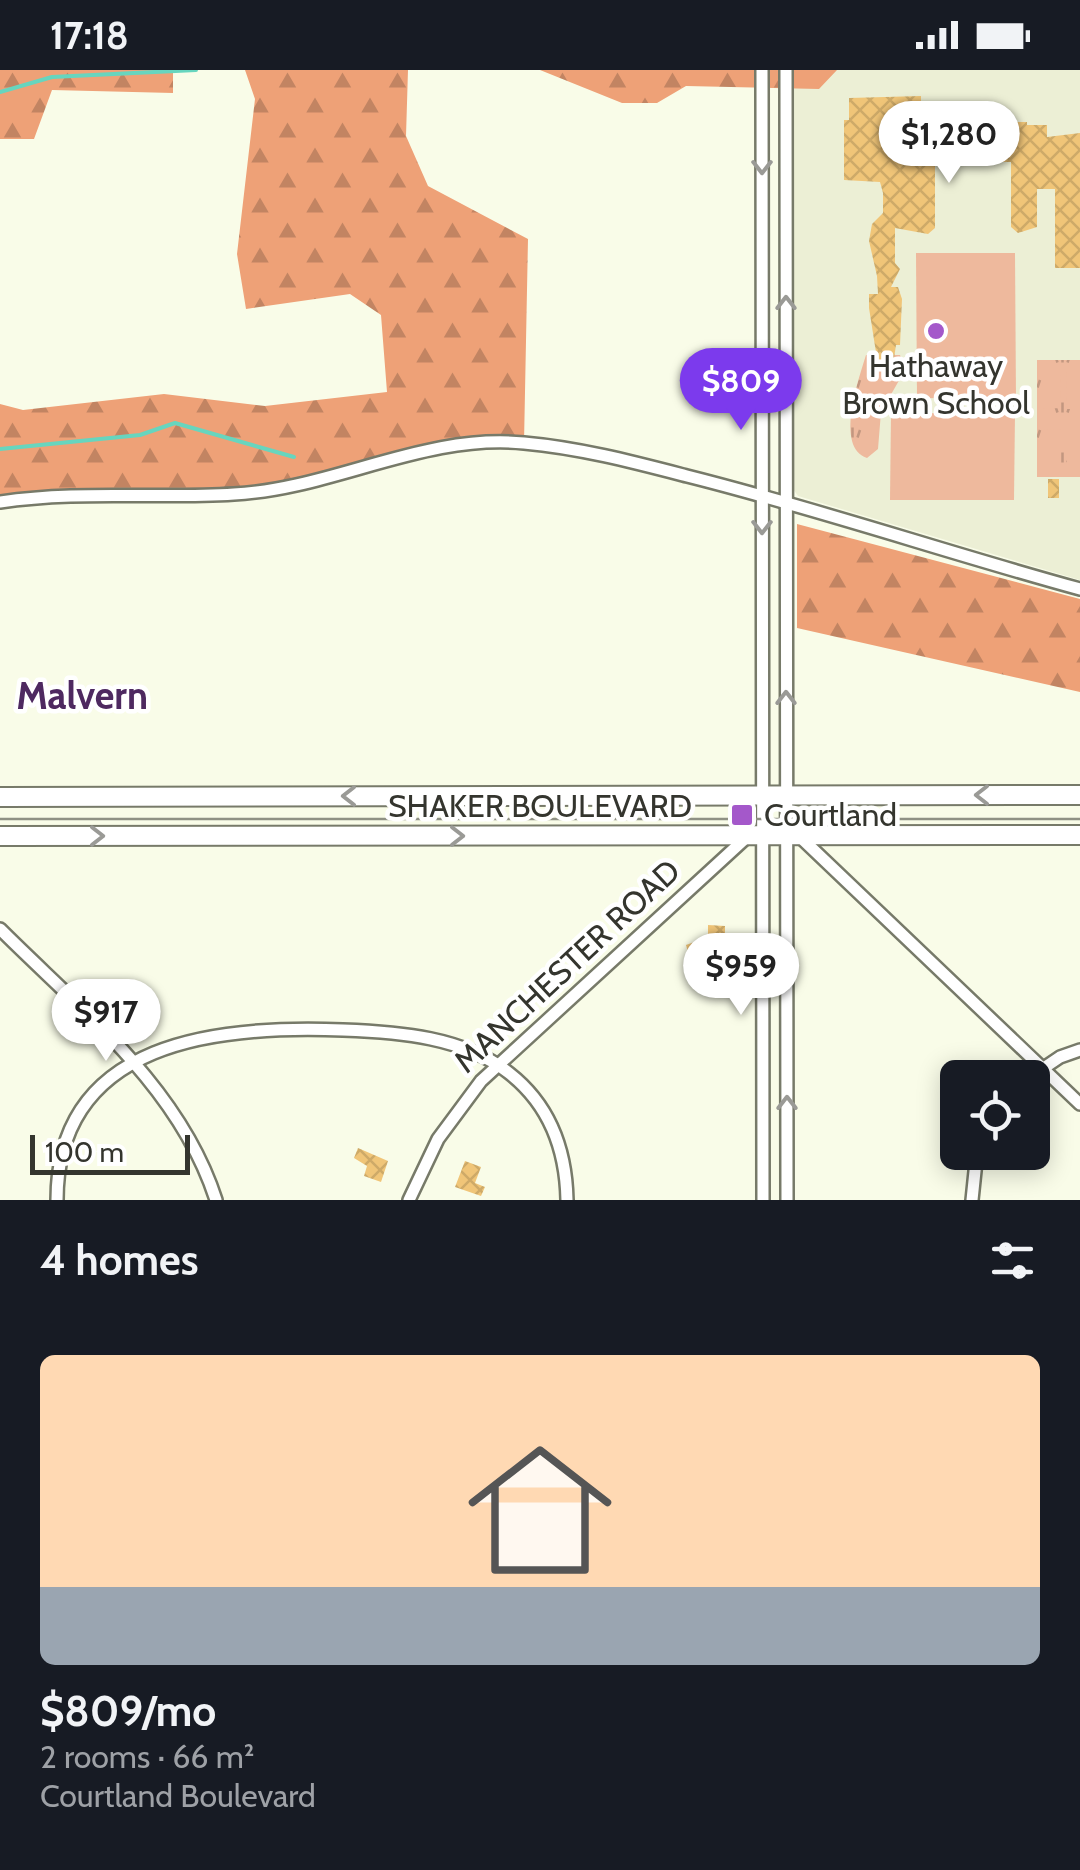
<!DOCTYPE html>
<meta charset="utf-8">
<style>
body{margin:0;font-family:Cabin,sans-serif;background:#20242c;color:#f1f3f6;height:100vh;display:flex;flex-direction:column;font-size:38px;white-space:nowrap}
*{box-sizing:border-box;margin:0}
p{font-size:32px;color:#9ea1a6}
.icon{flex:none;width:55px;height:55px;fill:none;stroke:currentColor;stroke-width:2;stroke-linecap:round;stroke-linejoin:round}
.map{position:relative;height:1130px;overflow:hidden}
.panel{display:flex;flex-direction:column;background:#171b24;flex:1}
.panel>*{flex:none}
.buttons{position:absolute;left:940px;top:990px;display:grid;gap:20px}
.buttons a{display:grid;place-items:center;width:110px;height:110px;border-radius:15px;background:#171b24;box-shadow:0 5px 25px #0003;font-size:50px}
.scale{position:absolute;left:30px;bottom:25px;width:160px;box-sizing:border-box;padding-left:10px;border:5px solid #34352e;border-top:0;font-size:28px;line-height:35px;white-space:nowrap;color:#34352e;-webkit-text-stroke:8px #fff;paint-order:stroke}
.price{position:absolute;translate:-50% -85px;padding:0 22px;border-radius:35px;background:#fff;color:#222;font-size:32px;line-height:65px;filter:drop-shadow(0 2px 5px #0008)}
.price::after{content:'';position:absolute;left:50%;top:60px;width:30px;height:22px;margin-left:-15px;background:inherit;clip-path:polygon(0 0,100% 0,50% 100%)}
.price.selected{background:#7c3aed;color:#fff}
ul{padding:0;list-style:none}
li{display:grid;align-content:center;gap:20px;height:530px;padding:0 40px}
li+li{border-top:2px solid #363941}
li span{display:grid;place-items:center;height:310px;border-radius:15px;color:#555}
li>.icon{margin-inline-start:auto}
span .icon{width:180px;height:180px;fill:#fffc;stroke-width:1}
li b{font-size:42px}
h2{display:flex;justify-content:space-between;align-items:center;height:120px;padding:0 40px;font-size:42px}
.status{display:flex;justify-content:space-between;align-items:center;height:70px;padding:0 50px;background:#171b24;direction:ltr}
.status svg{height:28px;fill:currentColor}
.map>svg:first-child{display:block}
.built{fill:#ecefd5}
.grass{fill:url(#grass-tufts)}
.forest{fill:url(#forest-firs)}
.pitch{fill:#eeb99d}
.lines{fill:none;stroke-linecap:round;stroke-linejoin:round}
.stream{stroke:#67d5be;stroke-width:4}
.building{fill:url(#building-cross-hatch)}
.street-casing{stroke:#777a69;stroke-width:16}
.primary-casing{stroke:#777a69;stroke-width:22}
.street{stroke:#fff;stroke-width:11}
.primary{stroke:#fff;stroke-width:18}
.tram{stroke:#8f9184;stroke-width:2.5}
.oneway{stroke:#9a9a96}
.poi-dot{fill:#a458ca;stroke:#fff;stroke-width:4}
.labels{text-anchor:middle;stroke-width:9;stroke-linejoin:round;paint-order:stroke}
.poi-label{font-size:32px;fill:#34352e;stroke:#fff}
.street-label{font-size:32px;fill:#34352e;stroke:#fff}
.quarter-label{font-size:38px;font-weight:bold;fill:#4e2960;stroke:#fff}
</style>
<div class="status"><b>17:18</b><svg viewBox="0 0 49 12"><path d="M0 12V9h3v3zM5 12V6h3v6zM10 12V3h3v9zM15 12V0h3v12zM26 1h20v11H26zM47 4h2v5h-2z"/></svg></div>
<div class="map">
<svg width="1080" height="1130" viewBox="0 0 1080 1130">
<defs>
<pattern id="grass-tufts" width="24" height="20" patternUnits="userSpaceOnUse" patternTransform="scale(2.5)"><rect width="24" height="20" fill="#eeb99d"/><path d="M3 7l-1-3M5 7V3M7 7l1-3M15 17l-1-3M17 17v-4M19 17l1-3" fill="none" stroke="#c29780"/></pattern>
<pattern id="forest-firs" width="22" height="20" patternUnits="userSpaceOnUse" patternTransform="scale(2.5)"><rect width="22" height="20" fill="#eea177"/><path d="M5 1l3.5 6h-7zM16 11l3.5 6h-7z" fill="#c28462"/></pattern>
<pattern id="building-cross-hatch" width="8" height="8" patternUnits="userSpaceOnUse" patternTransform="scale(2.5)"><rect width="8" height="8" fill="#f0c578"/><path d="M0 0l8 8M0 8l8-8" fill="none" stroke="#ceaa68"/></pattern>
</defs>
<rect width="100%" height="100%" fill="#f9fce8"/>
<path class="built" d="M791,0H1080V510L798,426L793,419Z"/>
<g class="grass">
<path d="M866,285H900L905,300L881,342L878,379L867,388C835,377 858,311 866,285Z"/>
<rect x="1037" y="290" width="43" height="117"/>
</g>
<g class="forest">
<path d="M0,0H173V23L52,20L34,69H0Z"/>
<path d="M245,0H408L406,66L428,116L528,169L524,373H474L281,418L0,432V334L23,340L164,324L265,336L387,322L381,245L350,224L246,239L237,184L255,29Z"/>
<path d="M540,0H837L819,19L686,16L657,33H622Z"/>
<path d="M797,454L1080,529V622L797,558Z"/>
</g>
<g class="pitch">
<path d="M916,183H1015L1016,329L917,328Z"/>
<path d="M1043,301H1060L1061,338L1043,339Z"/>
<path d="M1066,301H1080V339H1067Z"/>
<path d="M891,343H1015L1014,430H890Z"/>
<path d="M1061,359V397H1043V360Z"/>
<rect x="1067" y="359" width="13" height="38"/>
</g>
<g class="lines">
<g class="stream">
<path d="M0,22L52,7L196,0"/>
<path d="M0,379L140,365L175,353L294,387"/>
</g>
</g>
<g class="building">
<path d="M921,26V51L933,52V59H1013V52H1027V55H1047V67L1080,63V198H1055V119H1037V157L1018,163L1011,157V92H935V158L928,164L895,158V193L900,199L891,217H898L902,229L900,275H896L893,295H878L869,238V224H878L877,206L869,171L872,154L883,143V123L880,112L844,110V50H849V28Z"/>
<rect x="1048" y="409" width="11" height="19"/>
<path d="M708,855L725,856V886L690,889L686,875L708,867Z"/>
<path d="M358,1078L388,1091L381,1112L364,1106L367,1096L354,1088Z"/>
<path d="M465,1091L481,1097L475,1113L485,1117L481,1126L455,1117Z"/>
</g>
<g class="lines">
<g class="street-casing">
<g id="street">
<path d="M762,0L763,1130"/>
<path d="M786,0L787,1130"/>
<path d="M0,432C79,420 156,429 234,424C333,419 424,363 524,373C580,378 633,392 687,406C819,439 948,483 1080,519"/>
<path d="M798,765L1080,1034"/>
<path d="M0,859C81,940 180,1017 216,1130"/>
<path d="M1029,1008L1060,987L1080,980"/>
<path d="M57,1130C57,970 219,955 343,960C399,962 464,967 509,1003C550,1035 566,1080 567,1130"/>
<path d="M409,1130L438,1069L481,1011L748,766"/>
<path d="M972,1130L977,1082"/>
</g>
</g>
<g class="primary-casing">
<g id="primary">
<path d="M0,727L1080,725"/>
<path d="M0,766L1080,765"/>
</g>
</g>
<use href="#street" class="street"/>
<use href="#primary" class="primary"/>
<path class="tram" d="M0,749H1080"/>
</g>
<defs><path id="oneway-chevron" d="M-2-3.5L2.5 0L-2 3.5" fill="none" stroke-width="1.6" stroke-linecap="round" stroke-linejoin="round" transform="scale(2.5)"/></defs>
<g class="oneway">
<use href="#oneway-chevron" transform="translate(762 97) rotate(90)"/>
<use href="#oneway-chevron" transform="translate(786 233) rotate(-90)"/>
<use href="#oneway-chevron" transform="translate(762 457) rotate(90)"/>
<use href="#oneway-chevron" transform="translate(786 628) rotate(-90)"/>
<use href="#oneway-chevron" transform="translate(982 725) rotate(180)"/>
<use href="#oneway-chevron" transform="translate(349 726) rotate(180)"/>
<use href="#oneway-chevron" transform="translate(97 766)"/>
<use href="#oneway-chevron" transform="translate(457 766)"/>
<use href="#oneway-chevron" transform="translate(787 1033) rotate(-90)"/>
</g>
<g class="poi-dot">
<circle cx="936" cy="261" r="10"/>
<rect x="730" y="733" width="24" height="24" rx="5"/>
</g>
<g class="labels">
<g class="poi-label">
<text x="936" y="307">Hathaway<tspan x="936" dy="37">Brown School</tspan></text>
<text x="764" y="756" text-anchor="start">Courtland</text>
</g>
<g class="street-label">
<text x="540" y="747">SHAKER BOULEVARD</text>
<text transform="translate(567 896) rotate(-43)" y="11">MANCHESTER ROAD</text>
</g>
<g class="quarter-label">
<text x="82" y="639">Malvern</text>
</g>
</g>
</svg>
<div class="buttons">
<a><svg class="icon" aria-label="locate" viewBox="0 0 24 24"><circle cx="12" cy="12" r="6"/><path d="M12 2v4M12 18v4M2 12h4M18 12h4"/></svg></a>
</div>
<div class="scale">100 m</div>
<b class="price" style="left:949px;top:116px">$1,280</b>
<b class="price selected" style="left:741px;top:363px">$809</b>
<b class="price" style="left:741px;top:948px">$959</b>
<b class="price" style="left:106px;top:994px">$917</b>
</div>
<section class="panel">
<h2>4 homes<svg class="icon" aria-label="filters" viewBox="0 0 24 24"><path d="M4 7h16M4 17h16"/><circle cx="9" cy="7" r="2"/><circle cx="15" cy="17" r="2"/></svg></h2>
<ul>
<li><span style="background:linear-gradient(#ffd9b3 75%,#9aa5b1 0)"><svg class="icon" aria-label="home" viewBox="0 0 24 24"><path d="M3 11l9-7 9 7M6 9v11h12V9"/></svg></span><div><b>$809/mo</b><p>2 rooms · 66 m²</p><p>Courtland Boulevard</p></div></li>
</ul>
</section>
